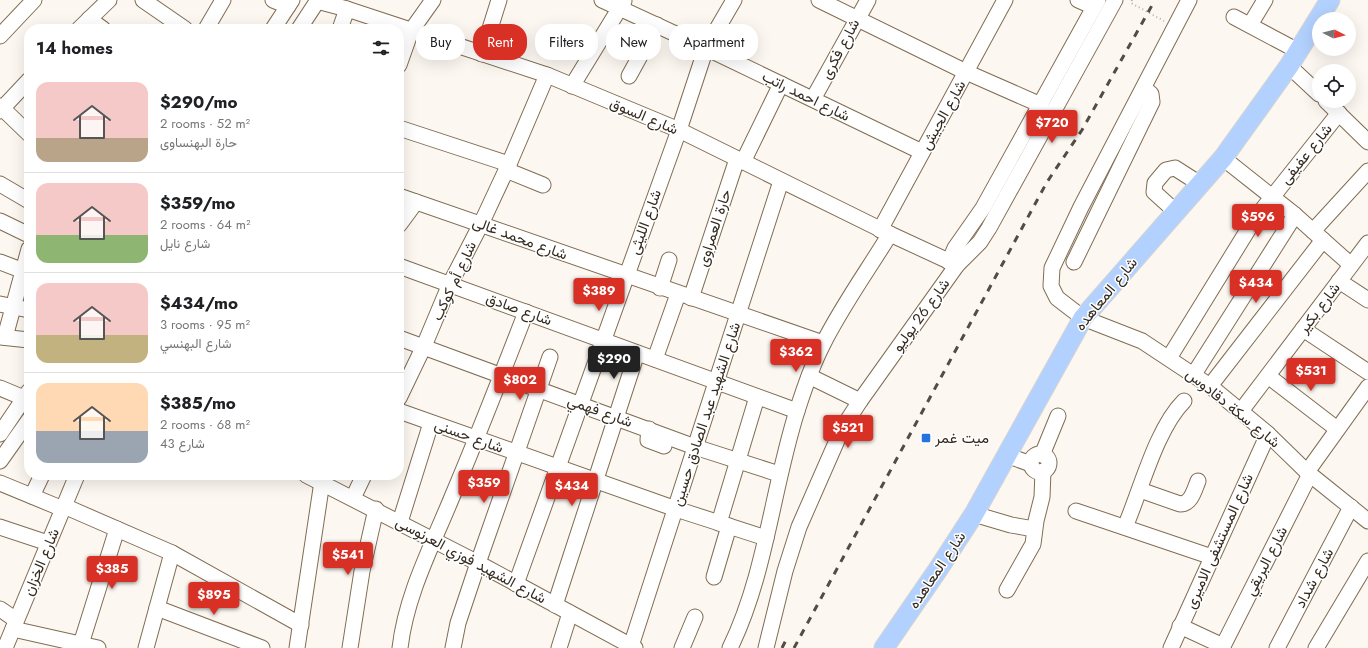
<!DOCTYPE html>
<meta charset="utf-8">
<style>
body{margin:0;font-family:Jost,Vazirmatn,sans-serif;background:#f2f2f2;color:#202124;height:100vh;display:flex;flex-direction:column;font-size:15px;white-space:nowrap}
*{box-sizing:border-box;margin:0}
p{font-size:13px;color:#757577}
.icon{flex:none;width:22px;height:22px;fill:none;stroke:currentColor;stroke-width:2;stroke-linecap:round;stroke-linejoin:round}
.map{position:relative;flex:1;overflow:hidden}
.side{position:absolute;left:24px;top:24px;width:380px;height:456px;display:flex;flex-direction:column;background:#fff;border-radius:16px;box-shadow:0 4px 16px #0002}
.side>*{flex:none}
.guide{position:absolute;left:416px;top:24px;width:380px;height:36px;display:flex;gap:8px}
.needle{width:26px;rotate:96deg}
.tools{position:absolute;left:1312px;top:12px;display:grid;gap:8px}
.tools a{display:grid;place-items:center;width:44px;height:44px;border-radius:50%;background:#fff;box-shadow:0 4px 16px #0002;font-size:20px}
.price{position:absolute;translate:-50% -34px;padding:0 9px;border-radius:4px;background:#d93025;color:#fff;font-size:13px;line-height:26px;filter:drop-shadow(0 1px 2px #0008)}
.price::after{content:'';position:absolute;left:50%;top:24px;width:12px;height:9px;margin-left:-6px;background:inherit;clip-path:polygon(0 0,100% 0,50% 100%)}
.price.active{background:#222;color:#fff}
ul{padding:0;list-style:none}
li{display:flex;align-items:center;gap:12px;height:100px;padding:0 12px}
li+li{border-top:1px solid #e0e0e0}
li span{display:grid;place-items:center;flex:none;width:112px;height:80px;border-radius:12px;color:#555}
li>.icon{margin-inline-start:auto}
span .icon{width:48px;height:48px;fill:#fffc;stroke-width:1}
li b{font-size:17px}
h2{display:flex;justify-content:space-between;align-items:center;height:48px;padding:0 12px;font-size:17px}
.pill{padding:0 14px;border-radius:16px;background:#fff;box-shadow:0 4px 16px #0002;font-size:14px;line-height:36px}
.pill.active{background:#d93025;color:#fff}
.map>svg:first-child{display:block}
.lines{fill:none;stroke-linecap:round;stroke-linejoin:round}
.minor-casing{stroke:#806d52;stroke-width:17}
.major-casing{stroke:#d6d4d2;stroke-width:21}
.path{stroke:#b7b0a8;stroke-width:2;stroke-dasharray:1 3;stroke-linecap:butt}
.minor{stroke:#fff;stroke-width:15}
.major{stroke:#b3d1fe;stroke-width:19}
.rail{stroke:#544b41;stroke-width:3;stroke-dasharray:7 7;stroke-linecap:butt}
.poi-dot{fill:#2473de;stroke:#fff;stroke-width:1.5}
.labels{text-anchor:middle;stroke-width:3;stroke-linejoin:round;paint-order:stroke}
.street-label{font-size:15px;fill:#332a1f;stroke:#fff}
.poi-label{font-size:15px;fill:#332a1f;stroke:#fff;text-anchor:start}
</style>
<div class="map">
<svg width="1368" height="648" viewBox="0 0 1368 648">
<rect width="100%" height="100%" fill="#fcf7f1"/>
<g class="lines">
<g class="minor-casing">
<g id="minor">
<path d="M143,0L185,29"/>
<path d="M273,0L288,6"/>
<path d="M602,0L706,48L922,152"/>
<path d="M819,0L966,72L1041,105"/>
<path d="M1078,0L1094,7"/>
<path d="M1189,0L1081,207L1052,268L1051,286L1057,298L1083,318L1142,341L1210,386L1268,434L1307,472L1368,521"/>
<path d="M317,1L347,9L547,75L679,130L890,234L957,265"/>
<path d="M1234,17L1298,51"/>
<path d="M89,19L103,29"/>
<path d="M1250,25L1265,0"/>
<path d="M79,29L109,0"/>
<path d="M206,29L223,0"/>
<path d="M273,29L292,0"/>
<path d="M299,29L318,0"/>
<path d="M340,29L347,9"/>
<path d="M0,36L34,0"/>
<path d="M482,54L499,0"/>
<path d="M399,65L411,31L433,0"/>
<path d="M1289,66L1319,94"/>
<path d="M629,76L657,25"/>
<path d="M572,86L624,1"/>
<path d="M813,99L868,0"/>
<path d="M1326,101L1368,142"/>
<path d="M0,106L29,134"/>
<path d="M0,111L29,80"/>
<path d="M399,128L509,164"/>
<path d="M1223,158L1295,215L1351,265"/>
<path d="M743,162L781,84"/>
<path d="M506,170L543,185"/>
<path d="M0,184L29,201"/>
<path d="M399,196L823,343"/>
<path d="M1175,211L1154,192L1155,183L1166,170L1175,168L1200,184"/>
<path d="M0,221L29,235"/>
<path d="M399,225L416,202"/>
<path d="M880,230L1005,0"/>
<path d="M1313,231L1368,171"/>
<path d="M0,262L29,273"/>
<path d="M949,262L955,248L983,208L1098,0"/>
<path d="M1074,262L1152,102L1151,94L1144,88"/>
<path d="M399,266L797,411"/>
<path d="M1339,281L1368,300"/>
<path d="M660,288L669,260"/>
<path d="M691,298L737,159"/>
<path d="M0,304L29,310"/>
<path d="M1303,329L1368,372"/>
<path d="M0,337L29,340"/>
<path d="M5,337L29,249"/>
<path d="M399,338L695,447L779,474"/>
<path d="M1169,358L1254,220L1339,113"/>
<path d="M655,359L678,294"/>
<path d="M1194,374L1295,215"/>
<path d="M809,376L860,401"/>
<path d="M1268,376L1337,429"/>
<path d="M1210,386L1323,240"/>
<path d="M0,388L24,398"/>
<path d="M399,398L424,346L450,284L481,224L509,164L547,75"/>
<path d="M399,411L676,509L766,538"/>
<path d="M1241,411L1368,243"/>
<path d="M649,429L648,440L664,446"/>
<path d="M0,434L29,391"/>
<circle cx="1040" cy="463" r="9"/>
<path d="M1006,455L1031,464"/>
<path d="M1042,455L1058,416"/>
<path d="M0,461L29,420"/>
<path d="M1307,472L1368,387"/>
<path d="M306,475L478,563L635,648"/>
<path d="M0,483L63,509"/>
<path d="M1140,490L1180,504C1191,504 1194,491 1198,481"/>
<path d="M32,496L42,475"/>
<path d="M353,498L364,475"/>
<path d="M64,506L172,553L301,625"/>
<path d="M1076,511L1212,557"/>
<path d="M974,514L1011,525L1034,529"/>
<path d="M400,522L431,423"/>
<path d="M719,523L757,397"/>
<path d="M0,527L48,543"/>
<path d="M1125,527C1141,490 1156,429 1184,401"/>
<path d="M714,577L729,526"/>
<path d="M516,584L679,130L706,48L734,0"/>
<path d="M1007,590L1033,544L1036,521L1042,497L1043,471"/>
<path d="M555,605L637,353"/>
<path d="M157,608L262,648"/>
<path d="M0,609L16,620"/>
<path d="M1180,626L1223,646"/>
<path d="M13,629L98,648"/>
<path d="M81,644L117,529"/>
<path d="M631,646L781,181"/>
<path d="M5,648L77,475"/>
<path d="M146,648L172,553"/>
<path d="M297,648L323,475"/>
<path d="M350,648L362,571L376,509"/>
<path d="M400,648C406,595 432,546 452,497C478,436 502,374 526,312"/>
<path d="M453,648L458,623L478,563L550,357"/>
<path d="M559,648L570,613"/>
<path d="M682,648L695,617"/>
<path d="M730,648C766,574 772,490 797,411C804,389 812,365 823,344C842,306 868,270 890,234"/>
<path d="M766,648L785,571L799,527L842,429L860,401L957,265L980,242L989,228L1115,0"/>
<path d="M1171,648L1268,434"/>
<path d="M1222,648L1310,474"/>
<path d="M1277,648L1351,507"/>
<path d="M1316,648L1368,561"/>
</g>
</g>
<g class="major-casing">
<path id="major" d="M884,648L939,568L974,514L1083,318L1223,158L1289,66L1330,0"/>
</g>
<path class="path" d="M1132,0L1131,3L1164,21"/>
<use href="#minor" class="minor"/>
<use href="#major" class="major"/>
<g class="rail">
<path d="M782,648L788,636"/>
<path d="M794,648L1047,182L1082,130L1155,0"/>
</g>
</g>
<rect class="poi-dot" x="921" y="433" width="10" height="10" rx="2"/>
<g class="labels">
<g class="street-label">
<text transform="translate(840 49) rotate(-62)" y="5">شارع فكرى</text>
<text transform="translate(806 96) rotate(26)" y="5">شارع احمد راتب</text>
<text transform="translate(943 115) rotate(-61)" y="5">شارع الجيش</text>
<text transform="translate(644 116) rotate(23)" y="5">شارع السوق</text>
<text transform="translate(1306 154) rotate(-51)" y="5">شارع عفيفى</text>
<text transform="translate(645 222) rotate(-70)" y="5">شارع الليثى</text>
<text transform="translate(714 228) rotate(-72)" y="5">حارة العمراوى</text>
<text transform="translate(520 238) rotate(20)" y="5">شارع محمد غالى</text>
<text transform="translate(454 281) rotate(-65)" y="5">شارع أم كوكب</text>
<text transform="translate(1106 294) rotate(-51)" y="5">شارع المعاهده</text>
<text transform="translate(1319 308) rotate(-53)" y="5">شارع بكير</text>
<text transform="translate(519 309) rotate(20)" y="5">شارع صادق</text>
<text transform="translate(921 315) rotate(-54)" y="5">شارع 26 يوليو</text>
<text transform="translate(1233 408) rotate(39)" y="5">شارع سكة دقادوس</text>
<text transform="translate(600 411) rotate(20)" y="5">شارع فهمي</text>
<text transform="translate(706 414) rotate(-72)" y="5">شارع الشهيد عبد الصادق حسين</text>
<text transform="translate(469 436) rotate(20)" y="5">شارع حسنى</text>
<text transform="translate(1219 541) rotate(-66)" y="5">شارع المستشفى الاميرى</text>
<text transform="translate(471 560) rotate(28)" y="5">شارع الشهيد فوزي العرنوسى</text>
<text transform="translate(1266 561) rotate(-63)" y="5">شارع البريقي</text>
<text transform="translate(41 562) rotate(-67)" y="5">شارع الخزان</text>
<text transform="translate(937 570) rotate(-56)" y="5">شارع المعاهده</text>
<text transform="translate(1314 578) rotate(-62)" y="5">شارع شداد</text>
</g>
<g class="poi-label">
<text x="935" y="443">ميت غمر</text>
</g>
</g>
</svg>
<div class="tools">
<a><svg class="needle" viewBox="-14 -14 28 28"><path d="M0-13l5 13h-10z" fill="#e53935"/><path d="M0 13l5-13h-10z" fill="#757577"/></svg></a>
<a><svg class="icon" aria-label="locate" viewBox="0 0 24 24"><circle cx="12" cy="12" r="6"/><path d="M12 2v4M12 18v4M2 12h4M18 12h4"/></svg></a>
</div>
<b class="price" style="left:1052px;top:144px">$720</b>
<b class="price" style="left:1258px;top:238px">$596</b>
<b class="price" style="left:1256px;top:304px">$434</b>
<b class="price" style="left:599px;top:312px">$389</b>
<b class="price" style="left:796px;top:373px">$362</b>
<b class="price active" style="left:614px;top:380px">$290</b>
<b class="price" style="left:1311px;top:392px">$531</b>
<b class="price" style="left:520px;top:401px">$802</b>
<b class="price" style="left:848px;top:449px">$521</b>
<b class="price" style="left:484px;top:504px">$359</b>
<b class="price" style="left:572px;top:507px">$434</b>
<b class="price" style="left:348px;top:576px">$541</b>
<b class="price" style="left:112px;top:590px">$385</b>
<b class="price" style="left:214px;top:616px">$895</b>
<div class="guide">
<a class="pill">Buy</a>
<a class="pill active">Rent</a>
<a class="pill">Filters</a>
<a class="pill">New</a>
<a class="pill">Apartment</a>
</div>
<section class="side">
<h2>14 homes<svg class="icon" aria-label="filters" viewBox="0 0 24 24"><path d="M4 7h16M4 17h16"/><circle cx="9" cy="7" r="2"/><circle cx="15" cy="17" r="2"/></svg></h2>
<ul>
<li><span style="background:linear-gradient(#f6c9c9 70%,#b9a48a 0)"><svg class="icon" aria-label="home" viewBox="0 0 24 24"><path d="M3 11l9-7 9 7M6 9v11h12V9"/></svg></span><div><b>$290/mo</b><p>2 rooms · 52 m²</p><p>حارة البهنساوى</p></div></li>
<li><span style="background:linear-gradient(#f6c9c9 65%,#8fb573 0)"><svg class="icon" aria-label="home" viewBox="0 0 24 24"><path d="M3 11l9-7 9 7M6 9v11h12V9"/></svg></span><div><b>$359/mo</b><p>2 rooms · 64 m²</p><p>شارع نايل</p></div></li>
<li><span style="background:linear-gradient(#f6c9c9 65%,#c2b280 0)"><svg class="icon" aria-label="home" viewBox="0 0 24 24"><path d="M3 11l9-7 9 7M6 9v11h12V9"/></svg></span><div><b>$434/mo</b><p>3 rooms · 95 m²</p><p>شارع البهنسي</p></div></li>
<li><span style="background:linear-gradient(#ffd9b3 60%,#9aa5b1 0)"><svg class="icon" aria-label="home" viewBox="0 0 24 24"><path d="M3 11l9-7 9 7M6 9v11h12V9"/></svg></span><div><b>$385/mo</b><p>2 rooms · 68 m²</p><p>شارع 43</p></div></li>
</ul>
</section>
</div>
